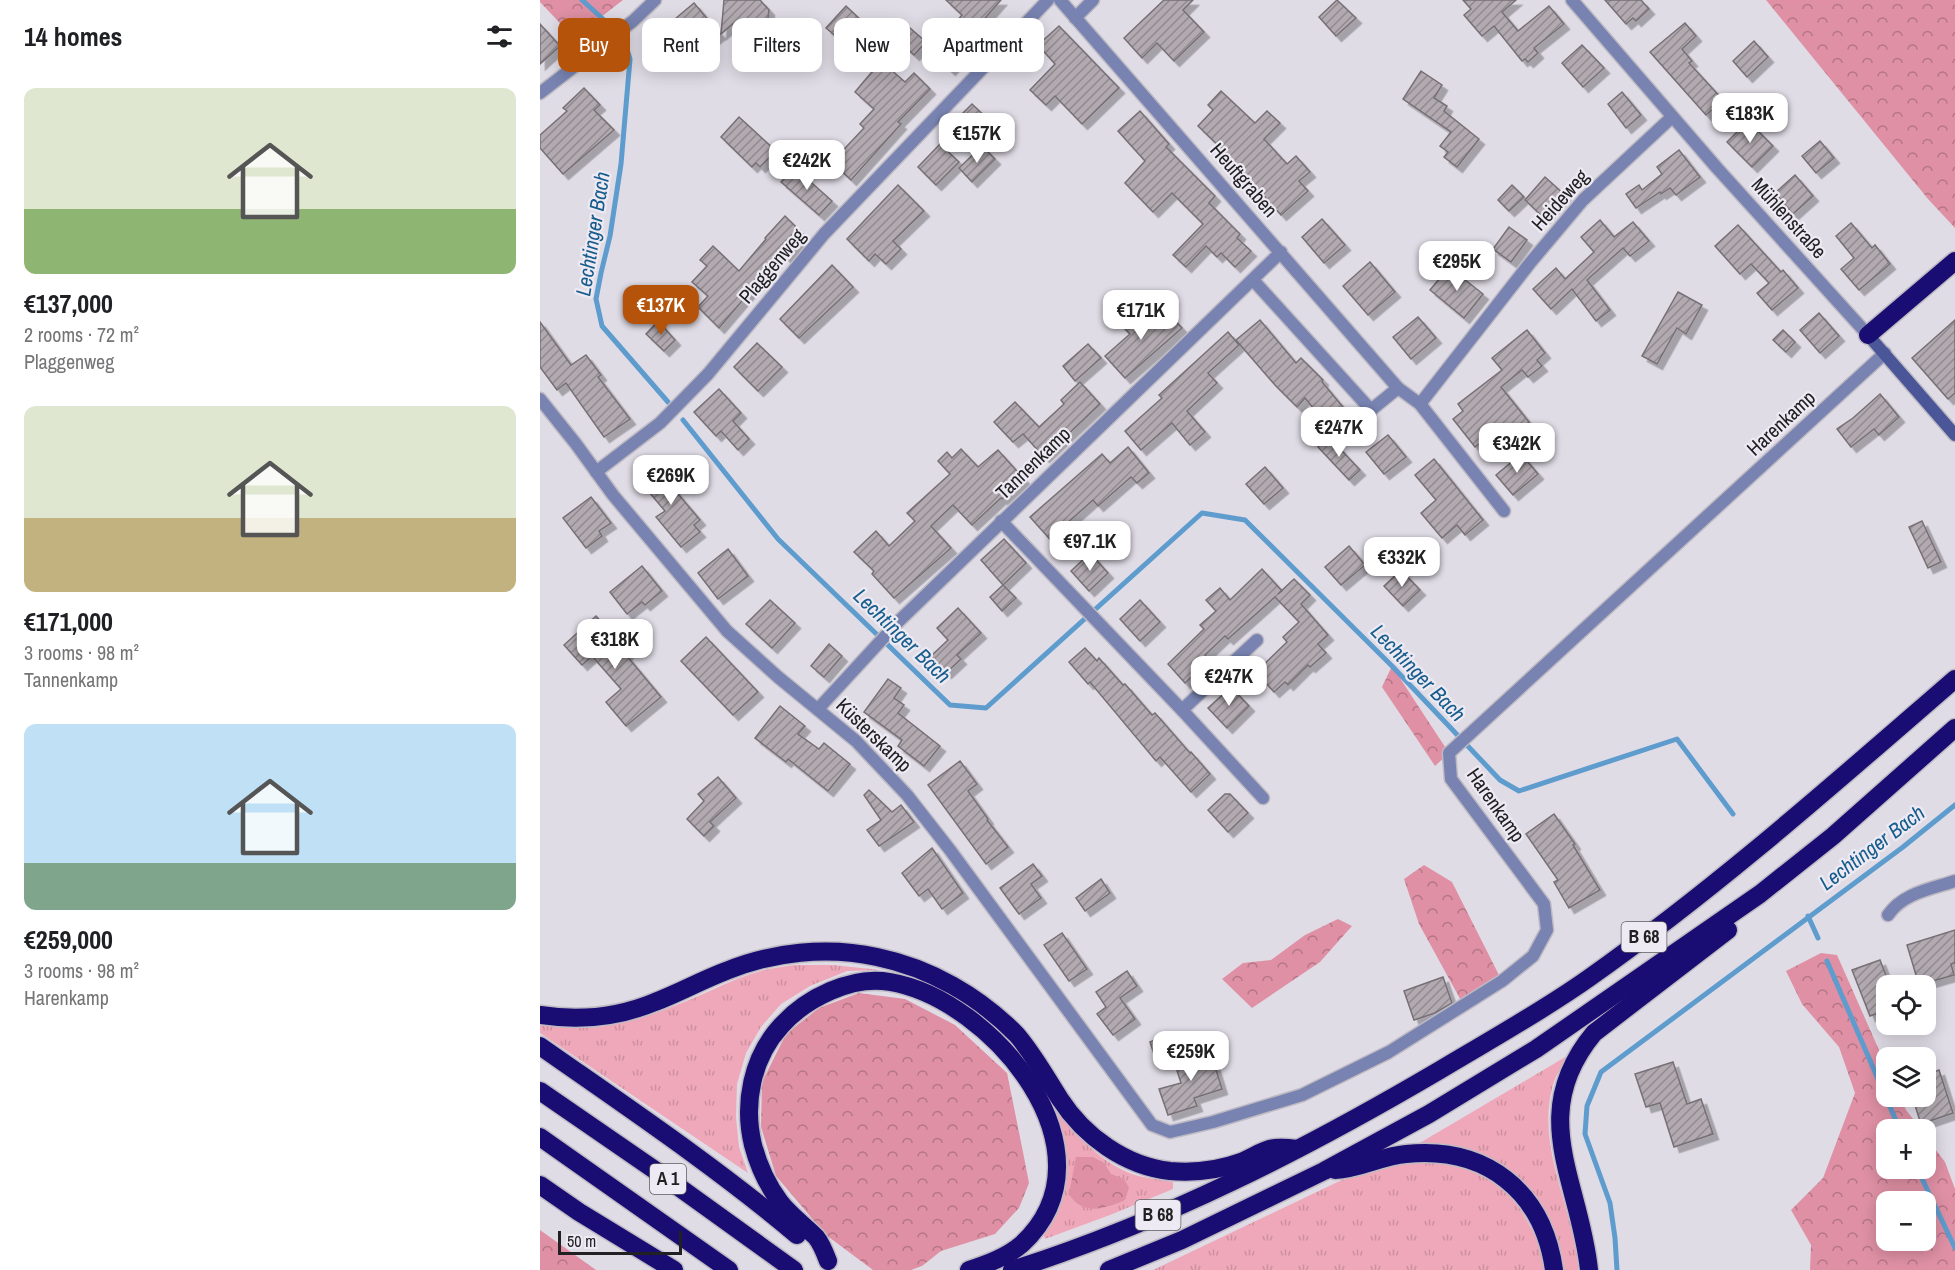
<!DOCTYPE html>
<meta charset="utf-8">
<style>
body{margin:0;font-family:"Archivo Narrow",sans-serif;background:#f2f2f2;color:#202124;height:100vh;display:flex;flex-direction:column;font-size:22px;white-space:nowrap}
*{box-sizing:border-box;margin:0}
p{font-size:20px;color:#757577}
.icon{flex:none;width:33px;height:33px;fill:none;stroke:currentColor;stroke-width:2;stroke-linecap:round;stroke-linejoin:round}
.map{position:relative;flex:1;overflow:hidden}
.sheet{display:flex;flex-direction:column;background:#fff;width:540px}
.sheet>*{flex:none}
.hud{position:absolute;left:18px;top:18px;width:570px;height:54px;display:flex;gap:12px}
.tools{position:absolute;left:1336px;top:975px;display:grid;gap:12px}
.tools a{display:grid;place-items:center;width:60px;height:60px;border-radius:12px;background:#fff;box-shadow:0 3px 15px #0003;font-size:30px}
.scale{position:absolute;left:18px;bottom:15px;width:124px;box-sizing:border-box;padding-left:6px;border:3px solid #212023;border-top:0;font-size:16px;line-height:21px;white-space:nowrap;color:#212023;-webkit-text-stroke:4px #edeaf3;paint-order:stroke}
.price{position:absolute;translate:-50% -51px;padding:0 14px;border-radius:12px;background:#fff;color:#222;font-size:20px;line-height:39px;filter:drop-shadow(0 2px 3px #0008)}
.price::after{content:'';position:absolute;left:50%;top:36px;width:18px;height:14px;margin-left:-9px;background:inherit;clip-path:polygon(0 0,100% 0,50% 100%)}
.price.selected{background:#b45309;color:#fff}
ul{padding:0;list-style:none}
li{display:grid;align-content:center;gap:12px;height:318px;padding:0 24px}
li span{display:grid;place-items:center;height:186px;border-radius:12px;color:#555}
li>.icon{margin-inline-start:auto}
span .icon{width:108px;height:108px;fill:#fffc;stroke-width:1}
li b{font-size:26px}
h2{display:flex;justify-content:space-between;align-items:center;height:72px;padding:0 24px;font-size:26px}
.chip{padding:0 21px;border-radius:12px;background:#fff;box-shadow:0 3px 15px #0003;font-size:21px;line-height:54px}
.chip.selected{background:#b45309;color:#fff}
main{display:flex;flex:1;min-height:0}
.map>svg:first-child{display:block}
.grass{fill:url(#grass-tufts)}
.forest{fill:url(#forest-crowns);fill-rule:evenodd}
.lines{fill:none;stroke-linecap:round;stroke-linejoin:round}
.stream{stroke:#5e9cce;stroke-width:5}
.building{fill:url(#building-hatch);stroke:#776f75;stroke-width:1.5;filter:url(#shadow)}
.street-casing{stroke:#bebac3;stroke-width:15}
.secondary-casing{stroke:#bebac3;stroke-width:15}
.highway-casing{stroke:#bebac3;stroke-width:21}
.street{stroke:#7883b1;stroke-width:12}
.secondary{stroke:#4a5698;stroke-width:12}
.highway{stroke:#190c72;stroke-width:18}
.labels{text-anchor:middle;stroke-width:4.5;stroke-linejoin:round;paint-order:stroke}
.shield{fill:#edeaf3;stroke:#5e5d61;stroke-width:1.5}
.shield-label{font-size:18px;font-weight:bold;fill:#212023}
.street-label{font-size:20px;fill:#212023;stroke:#edeaf3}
.water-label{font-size:21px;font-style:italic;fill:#165c8c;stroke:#edeaf3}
</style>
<main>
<section class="sheet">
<h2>14 homes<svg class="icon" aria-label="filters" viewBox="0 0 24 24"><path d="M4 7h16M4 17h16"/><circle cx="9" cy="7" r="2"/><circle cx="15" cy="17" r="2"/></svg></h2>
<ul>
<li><span style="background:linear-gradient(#dfe7d0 65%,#8fb573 0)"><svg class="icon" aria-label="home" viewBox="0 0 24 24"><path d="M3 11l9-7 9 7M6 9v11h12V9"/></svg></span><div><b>€137,000</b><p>2 rooms · 72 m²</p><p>Plaggenweg</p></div></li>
<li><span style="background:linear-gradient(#dfe7d0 60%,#c2b280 0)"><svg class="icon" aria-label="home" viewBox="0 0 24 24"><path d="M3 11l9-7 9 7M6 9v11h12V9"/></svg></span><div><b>€171,000</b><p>3 rooms · 98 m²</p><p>Tannenkamp</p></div></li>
<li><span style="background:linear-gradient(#bfe0f5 75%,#7fa58c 0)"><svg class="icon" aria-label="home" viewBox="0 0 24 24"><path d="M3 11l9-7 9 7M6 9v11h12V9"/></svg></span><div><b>€259,000</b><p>3 rooms · 98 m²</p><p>Harenkamp</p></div></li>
</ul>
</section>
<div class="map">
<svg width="1415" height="1270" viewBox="0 0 1415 1270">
<defs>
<pattern id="grass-tufts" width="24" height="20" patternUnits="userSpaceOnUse" patternTransform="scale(1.5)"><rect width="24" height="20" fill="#efa8b9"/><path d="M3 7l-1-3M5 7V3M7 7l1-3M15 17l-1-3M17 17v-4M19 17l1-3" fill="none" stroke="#cd909f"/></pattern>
<pattern id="forest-crowns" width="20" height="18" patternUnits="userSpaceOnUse" patternTransform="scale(1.5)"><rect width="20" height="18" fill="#df90a4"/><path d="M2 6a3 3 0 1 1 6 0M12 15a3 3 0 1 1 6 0" fill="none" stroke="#b47585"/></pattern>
<pattern id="building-hatch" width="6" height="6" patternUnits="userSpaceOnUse" patternTransform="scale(1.5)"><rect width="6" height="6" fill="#b2aab0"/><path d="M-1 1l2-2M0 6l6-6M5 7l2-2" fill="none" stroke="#908a8f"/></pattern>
<filter id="shadow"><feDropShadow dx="5.5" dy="5.5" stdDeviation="0" flood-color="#0004"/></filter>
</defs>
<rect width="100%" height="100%" fill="#e0dce6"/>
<g class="grass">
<path d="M254,965H293L340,970L307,971L270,986L241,1004L221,1027L206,1053L197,1084L196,1117L199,1147L208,1173L0,1033V1024C58,1037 110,1017 163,994C181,986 199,977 218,972C230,968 242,967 254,965Z"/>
<path d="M1027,1056C1022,1066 1014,1078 1012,1089C1001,1132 1017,1175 1028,1216C1033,1233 1039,1252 1038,1270H1021L1007,1218L924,1152L878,1144Z"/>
<path d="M505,1093C527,1124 551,1156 587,1172C600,1178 618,1179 633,1182V1189L570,1215L505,1239L503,1233L511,1222L522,1200L526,1176L525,1143Z"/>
<path d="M914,1160L956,1180L981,1210L997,1239L1005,1270H613L829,1167L852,1161Z"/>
</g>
<g class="forest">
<path d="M0,0H83L34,38L0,2Z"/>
<path d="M1226,0H1415V228L1388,199Z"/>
<path d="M852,666L909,753L895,766L842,687Z"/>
<path d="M884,865L912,882L962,981L924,1006L879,924L864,879Z"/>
<path d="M798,919L812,926L780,962L712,1008L682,979L703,963L731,960L765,935Z"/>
<path d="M1281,953L1297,955L1347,1068V1096L1360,1097L1366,1110L1381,1129L1347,1130V1168H1386V1137L1405,1162L1415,1189V1270H1270L1271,1245L1251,1210L1283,1178L1315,1093L1299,1047L1262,1004L1246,971ZM1347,1202H1386V1240H1347Z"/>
<path d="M319,993L365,999L415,1025L467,1073L482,1147L489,1183L479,1208L455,1234L401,1251L382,1266L371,1270H333L286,1235L236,1176L221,1127L222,1082L246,1034L279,1008Z"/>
<path d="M536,1157H553L564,1163L571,1174L584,1179L589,1188L585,1200C565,1209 542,1216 529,1194Z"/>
<path d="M0,1230L56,1270H0Z"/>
</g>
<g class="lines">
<g class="stream">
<path d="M42,0L64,20"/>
<path d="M86,46L90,59L81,164L70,236L61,273L56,299L62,326L128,402"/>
<path d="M143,420L238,539L410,705L446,708L662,513L705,520L852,666L960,780L979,791L1137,739L1193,814"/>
<path d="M1268,916L1278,938"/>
<path d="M1287,961L1360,1130"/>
<path d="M1377,1168L1415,1248"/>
<path d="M1077,1270L1075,1238L1070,1203L1045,1134L1047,1106L1061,1072L1363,847L1415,805"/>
</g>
</g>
<g class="building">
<path d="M184,0H220L229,10L227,25L216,33H203L194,23L181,34Z"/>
<path d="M406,0H461L425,41L431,46L410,70L390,52L422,15Z"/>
<path d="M624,0H653L643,10L664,32L634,61L617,43L602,58L584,38Z"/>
<path d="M797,0L816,18L796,36L779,17Z"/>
<path d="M923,0H976L962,12L978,31L1009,6L1024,24L994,48L998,53L988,62L985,59L982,61L954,26L942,36L924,15L931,9Z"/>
<path d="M1065,0H1101L1109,9L1096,21L1093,18L1086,24Z"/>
<path d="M154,3L180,34L148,60L123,29Z"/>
<path d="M306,6L323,22L304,43L286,28Z"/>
<path d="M1145,23L1156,36L1142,49L1152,61L1149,63L1183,100L1166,115L1110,52Z"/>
<path d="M0,24L20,46L0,64Z"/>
<path d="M519,26L579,88L542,124L515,96L506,105L490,90L515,64L498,45Z"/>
<path d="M370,28L386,42L374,55L359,41Z"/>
<path d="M1214,41L1228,57L1207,77L1193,61Z"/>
<path d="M1042,45L1064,68L1043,87L1022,63Z"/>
<path d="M341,61L365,82L374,73L390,89L358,122L361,124L311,180L292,162L324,128L320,124L334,109L315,92Z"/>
<path d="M881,71L902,85L894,98L907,106L904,111L939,139L917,167L904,157L908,152L900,146L911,132L863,99Z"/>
<path d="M44,88L60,105L54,110L74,130L23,174L0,148V135L27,111L23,108Z"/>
<path d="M681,91L715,123L727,111L740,123L724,139L747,164L756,156L770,172L759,181L768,191L741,215L685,152L658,126L673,110L668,105Z"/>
<path d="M1082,92L1101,115L1086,128L1068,104Z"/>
<path d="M432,104L456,127L438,145L414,122Z"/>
<path d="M600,111L629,144L626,147L675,196L669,203L700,234L697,238L711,251L695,267L681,253L677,257L666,246L646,267L633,255L663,224L632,193L613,212L585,183L605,161L578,131Z"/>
<path d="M199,117L236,151L220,167L216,163L212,167L181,137Z"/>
<path d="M1208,121L1233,146L1212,167L1187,142Z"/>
<path d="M1280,141L1294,158L1276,173L1262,156Z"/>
<path d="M400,144L419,162L396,185L378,167Z"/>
<path d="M442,146L455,159L432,182L419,168Z"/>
<path d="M1139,150L1160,177L1136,195L1130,188L1121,194L1120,192L1096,208L1086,194L1099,185L1102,190L1122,174L1117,167Z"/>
<path d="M255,168L292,201L279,215L241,182Z"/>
<path d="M1255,175L1273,196L1253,214L1235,193Z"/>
<path d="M1005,177L1025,195L1004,218L985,200Z"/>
<path d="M358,185L384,211L353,241L361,249L346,264L335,254L329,261L307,239Z"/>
<path d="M972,185L984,197L969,211L958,200Z"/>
<path d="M245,216L265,236L245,257L242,254L179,328L158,307L168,296L152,282L167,266L160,260L173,246L199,271L226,239L225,238Z"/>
<path d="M782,219L805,245L784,263L762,237Z"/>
<path d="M1060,220L1074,237L1093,222L1109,241L1090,256L1083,248L1047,280L1070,310L1056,321L1032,289L1011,309L993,289L1016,268L1025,279L1054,252L1041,237Z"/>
<path d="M1311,223L1332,248L1335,245L1350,264L1319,290L1301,269L1314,258L1296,236Z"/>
<path d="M1198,225L1241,272L1243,270L1258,288L1232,310L1217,293L1229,283L1211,264L1200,274L1175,246Z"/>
<path d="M969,227L987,240L971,262L953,249Z"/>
<path d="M830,262L855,292L828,315L803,286Z"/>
<path d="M292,265L313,287L259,338L240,319Z"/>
<path d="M909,267L943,294L924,318L890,290Z"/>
<path d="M1138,292L1162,305L1146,334L1137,328L1117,364L1102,356Z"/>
<path d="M594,308L610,325L625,310L642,328L585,378L565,356L590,334L579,323Z"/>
<path d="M1279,313L1299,336L1280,353L1260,330Z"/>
<path d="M878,317L896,338L871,359L853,337Z"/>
<path d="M720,320L756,363L761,358L783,380L782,382L812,418L793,433L765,398L757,407L735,385L696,340Z"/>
<path d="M1415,320V393L1408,399L1372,358Z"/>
<path d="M118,321L135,340L124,351L106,334Z"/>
<path d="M0,322L31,365L46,355L61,375L58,377L90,419L64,437L26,383L17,390L0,367Z"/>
<path d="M987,330L1005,353L997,360L1002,366L988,377L982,370L961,387L989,422L968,438L963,432L947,445L944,440L935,447L913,419L923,411L918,404L962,370L952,358Z"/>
<path d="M1243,330L1255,342L1246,352L1233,340Z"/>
<path d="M688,332L699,345L668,373L677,383L647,411L665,432L650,445L632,423L601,450L585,431L622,398L619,395Z"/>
<path d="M217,343L242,367L218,391L194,367Z"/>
<path d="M548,344L561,358L535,381L523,366Z"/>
<path d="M540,382L560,404L504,457L483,434L473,442L454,422L475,402L499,427L524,404L521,400Z"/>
<path d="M179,389L201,413L193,421L209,439L198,450L181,431L176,436L154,412Z"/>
<path d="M1340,394L1359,417L1339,435L1334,429L1311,447L1297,429L1313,418Z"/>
<path d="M848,435L866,457L844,474L826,452Z"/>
<path d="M789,437L820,470L809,480L778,447Z"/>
<path d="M588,447L609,473L597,483L591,477L558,506L553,500L525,525L531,532L516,546L490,517L562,454L570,463Z"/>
<path d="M421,449L438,467L458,450L484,479L462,499L461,498L432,525L413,505L391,526L411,548L354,598L332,574L334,571L314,552L336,531L349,546L375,521L367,513L410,474L398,461L407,452L412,458Z"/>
<path d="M981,454L998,474L973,495L956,475Z"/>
<path d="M894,459L943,520L925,535L917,525L902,538L881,513L896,500L875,475Z"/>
<path d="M118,463L136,486L133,488L160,520L154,525L160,532L141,547L116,517L125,511L98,479Z"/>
<path d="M725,467L743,488L724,504L706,484Z"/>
<path d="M51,497L71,523L59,531L62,536L46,548L23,518Z"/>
<path d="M1382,521L1401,562L1388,568L1369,527Z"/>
<path d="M464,539L486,563L463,585L441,560Z"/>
<path d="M809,546L825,565L801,585L785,567Z"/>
<path d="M188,549L208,576L178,599L158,573Z"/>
<path d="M550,553L568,573L549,591L531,571Z"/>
<path d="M102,566L122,591L105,605L102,602L87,614L70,592Z"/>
<path d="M722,569L742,591L738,594L754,579L770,595L761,604L788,635L778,644L786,653L770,667L768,665L748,685L745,682L734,692L716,672L747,642L743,637L759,622L735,597L688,639L685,636L665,655L669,660L645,683L628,664L664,629L660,625L676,611L666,600L680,588L690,600Z"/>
<path d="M861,570L880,590L863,606L844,586Z"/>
<path d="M463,585L476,598L462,611L450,597Z"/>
<path d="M230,600L255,623L232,648L206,624Z"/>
<path d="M600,600L620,622L600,641L580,619Z"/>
<path d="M418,608L441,633L417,655L421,659L406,673L391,656L408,640L397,628Z"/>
<path d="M56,616L88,652L86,655L121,697L86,726L66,702L81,689L52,656L42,665L24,645Z"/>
<path d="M166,637L218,692L193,715L141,661Z"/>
<path d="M289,644L302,656L284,677L271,666Z"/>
<path d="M545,648L557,661L559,658L583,685L585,684L612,715L615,713L650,753L651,752L670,774L651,792L620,757L616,761L550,682L548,684L529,662Z"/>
<path d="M348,679L361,688L354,698L364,705L358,713L400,746L384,766L358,746L362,740L324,712Z"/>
<path d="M691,687L709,706L687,728L668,708Z"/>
<path d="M240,706L265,726L258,734L279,749L284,743L310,764L288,791L248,759L246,762L215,738Z"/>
<path d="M420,761L437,784L428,791L448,819L447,820L468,847L446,864L388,785Z"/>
<path d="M178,777L196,798L170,822L174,826L164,836L147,819L164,801L158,794Z"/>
<path d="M329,790L352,812L361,805L374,822L339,846L327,830L341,820L324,795Z"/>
<path d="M685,794H690L708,813L688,832L668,810Z"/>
<path d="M1014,814L1035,844L1033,845L1060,890L1029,908L1014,882L1018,880L986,834Z"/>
<path d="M392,848L423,893L402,909L388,889L379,896L362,873Z"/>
<path d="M493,864L502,876L491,884L501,898L479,914L460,888Z"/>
<path d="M561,879L570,893L545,911L536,898Z"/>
<path d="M1415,930V963L1411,964L1414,975L1379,985L1367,945Z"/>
<path d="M522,933L547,969L529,981L504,945Z"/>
<path d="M1340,960L1350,986H1347V1010L1330,1016L1312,970Z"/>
<path d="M587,971L597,986L580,998L595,1019L573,1035L557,1014L566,1007L556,992Z"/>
<path d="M903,977L912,1003L895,1013L874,1020L864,991Z"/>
<path d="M630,1034L636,1050L615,1057L610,1042Z"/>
<path d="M663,1048L668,1065L674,1063L682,1089L654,1098L657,1106L628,1115L619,1089L641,1083L633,1058Z"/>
<path d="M1133,1062L1147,1104L1161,1099L1173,1134L1134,1147L1120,1103L1106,1107L1095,1074Z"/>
<path d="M1399,1070L1413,1113L1381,1124L1372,1096H1386V1075Z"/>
</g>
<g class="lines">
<g class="street-casing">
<g id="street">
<path d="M520,0L858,388L880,404L964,511"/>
<path d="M1032,0L1177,168L1328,335"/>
<path d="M535,18L553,0"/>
<path d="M0,93L93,21L115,0"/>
<path d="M714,281L831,410L858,388"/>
<path d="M0,399L36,444L73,495L187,631L238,677L316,741L367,795L410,850L612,1125L630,1132L673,1122L762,1095L849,1052L962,981L993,956L1007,930L1004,904L911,779L909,753L1345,353"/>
<path d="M880,404L990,263L1043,200L1132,117"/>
<path d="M56,472L120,423L168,374L284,234L508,0"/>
<path d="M461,521L642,710L723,798"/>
<path d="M278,709L359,621L741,252"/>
<path d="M642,710L717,640"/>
<path d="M1348,915C1363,893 1391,889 1415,881"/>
</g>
</g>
<g class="secondary-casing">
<path id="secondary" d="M1328,335L1415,435"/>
</g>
<g class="highway-casing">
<g id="highway">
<path d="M1328,335L1415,261"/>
<path d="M0,1015C39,1021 79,1017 115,1002C139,993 162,980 186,971C232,952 287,946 337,957C390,968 439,996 477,1035C494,1055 506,1077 520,1099C544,1136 585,1166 630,1171C653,1173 679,1170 701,1162C712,1158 723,1149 735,1148C742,1147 750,1148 757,1149"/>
<path d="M0,1046C87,1107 175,1166 257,1235"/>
<path d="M0,1091L122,1175L254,1270"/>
<path d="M0,1137L189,1270"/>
<path d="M795,1170C820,1169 841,1156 866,1154C946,1146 1003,1191 1014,1270"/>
<path d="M0,1185L39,1212L134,1270"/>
<path d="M288,1261C285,1253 281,1243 276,1237C264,1225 250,1215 240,1202C228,1186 218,1164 213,1145C203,1104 212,1057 241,1026C266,998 312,975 350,982C452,999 580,1153 482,1244C467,1257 447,1264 429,1270"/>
<path d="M472,1270C623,1222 764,1150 900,1070C950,1040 1001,1012 1049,978C1178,887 1296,782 1415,679"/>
<path d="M569,1270L642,1240L784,1171L889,1114L996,1049L1220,894L1293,836L1415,728"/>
<path d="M1049,1270C1040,1181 986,1115 1054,1033L1188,930"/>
</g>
</g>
<use href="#street" class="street"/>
<use href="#secondary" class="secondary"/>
<use href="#highway" class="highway"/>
</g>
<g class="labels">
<g class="shield">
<rect x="1081.5" y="922" width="45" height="30" rx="4.5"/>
<rect x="110" y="1164" width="36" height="30" rx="4.5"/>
<rect x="595.5" y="1200" width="45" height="30" rx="4.5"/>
</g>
<g class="shield-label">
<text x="1104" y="943">B 68</text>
<text x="128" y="1185">A 1</text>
<text x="618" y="1221">B 68</text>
</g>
<g class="street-label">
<text transform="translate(704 180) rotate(49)" y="7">Heuftgraben</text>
<text transform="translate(1020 200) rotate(-48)" y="7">Heideweg</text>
<text transform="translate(1249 218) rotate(48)" y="7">Mühlenstraße</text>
<text transform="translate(232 266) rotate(-50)" y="7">Plaggenweg</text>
<text transform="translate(1241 423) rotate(-43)" y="7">Harenkamp</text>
<text transform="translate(493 463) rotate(-44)" y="7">Tannenkamp</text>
<text transform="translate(334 735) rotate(44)" y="7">Küsterskamp</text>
<text transform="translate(956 805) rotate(55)" y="7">Harenkamp</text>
</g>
<g class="water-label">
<text transform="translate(53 234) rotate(-81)" y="7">Lechtinger Bach</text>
<text transform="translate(362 636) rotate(44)" y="7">Lechtinger Bach</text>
<text transform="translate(878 673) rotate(46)" y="7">Lechtinger Bach</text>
<text transform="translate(1332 848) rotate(-37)" y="7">Lechtinger Bach</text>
</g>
</g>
</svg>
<div class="tools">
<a><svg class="icon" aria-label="locate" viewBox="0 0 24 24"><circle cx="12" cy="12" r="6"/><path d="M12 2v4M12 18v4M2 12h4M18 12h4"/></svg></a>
<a><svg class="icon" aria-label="layers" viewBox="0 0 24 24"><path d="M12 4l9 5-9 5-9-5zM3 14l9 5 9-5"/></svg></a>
<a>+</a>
<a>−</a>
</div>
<div class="scale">50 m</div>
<b class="price" style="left:1210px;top:144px">€183K</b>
<b class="price" style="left:437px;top:164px">€157K</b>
<b class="price" style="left:267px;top:191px">€242K</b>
<b class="price" style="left:917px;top:292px">€295K</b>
<b class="price selected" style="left:121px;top:336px">€137K</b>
<b class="price" style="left:601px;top:341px">€171K</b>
<b class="price" style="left:799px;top:458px">€247K</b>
<b class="price" style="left:977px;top:474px">€342K</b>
<b class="price" style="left:131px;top:506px">€269K</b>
<b class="price" style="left:550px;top:572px">€97.1K</b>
<b class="price" style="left:862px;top:588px">€332K</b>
<b class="price" style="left:75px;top:670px">€318K</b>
<b class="price" style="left:689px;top:707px">€247K</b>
<b class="price" style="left:651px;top:1082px">€259K</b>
<div class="hud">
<a class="chip selected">Buy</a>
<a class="chip">Rent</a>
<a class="chip">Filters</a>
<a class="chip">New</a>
<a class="chip">Apartment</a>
</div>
</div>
</main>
